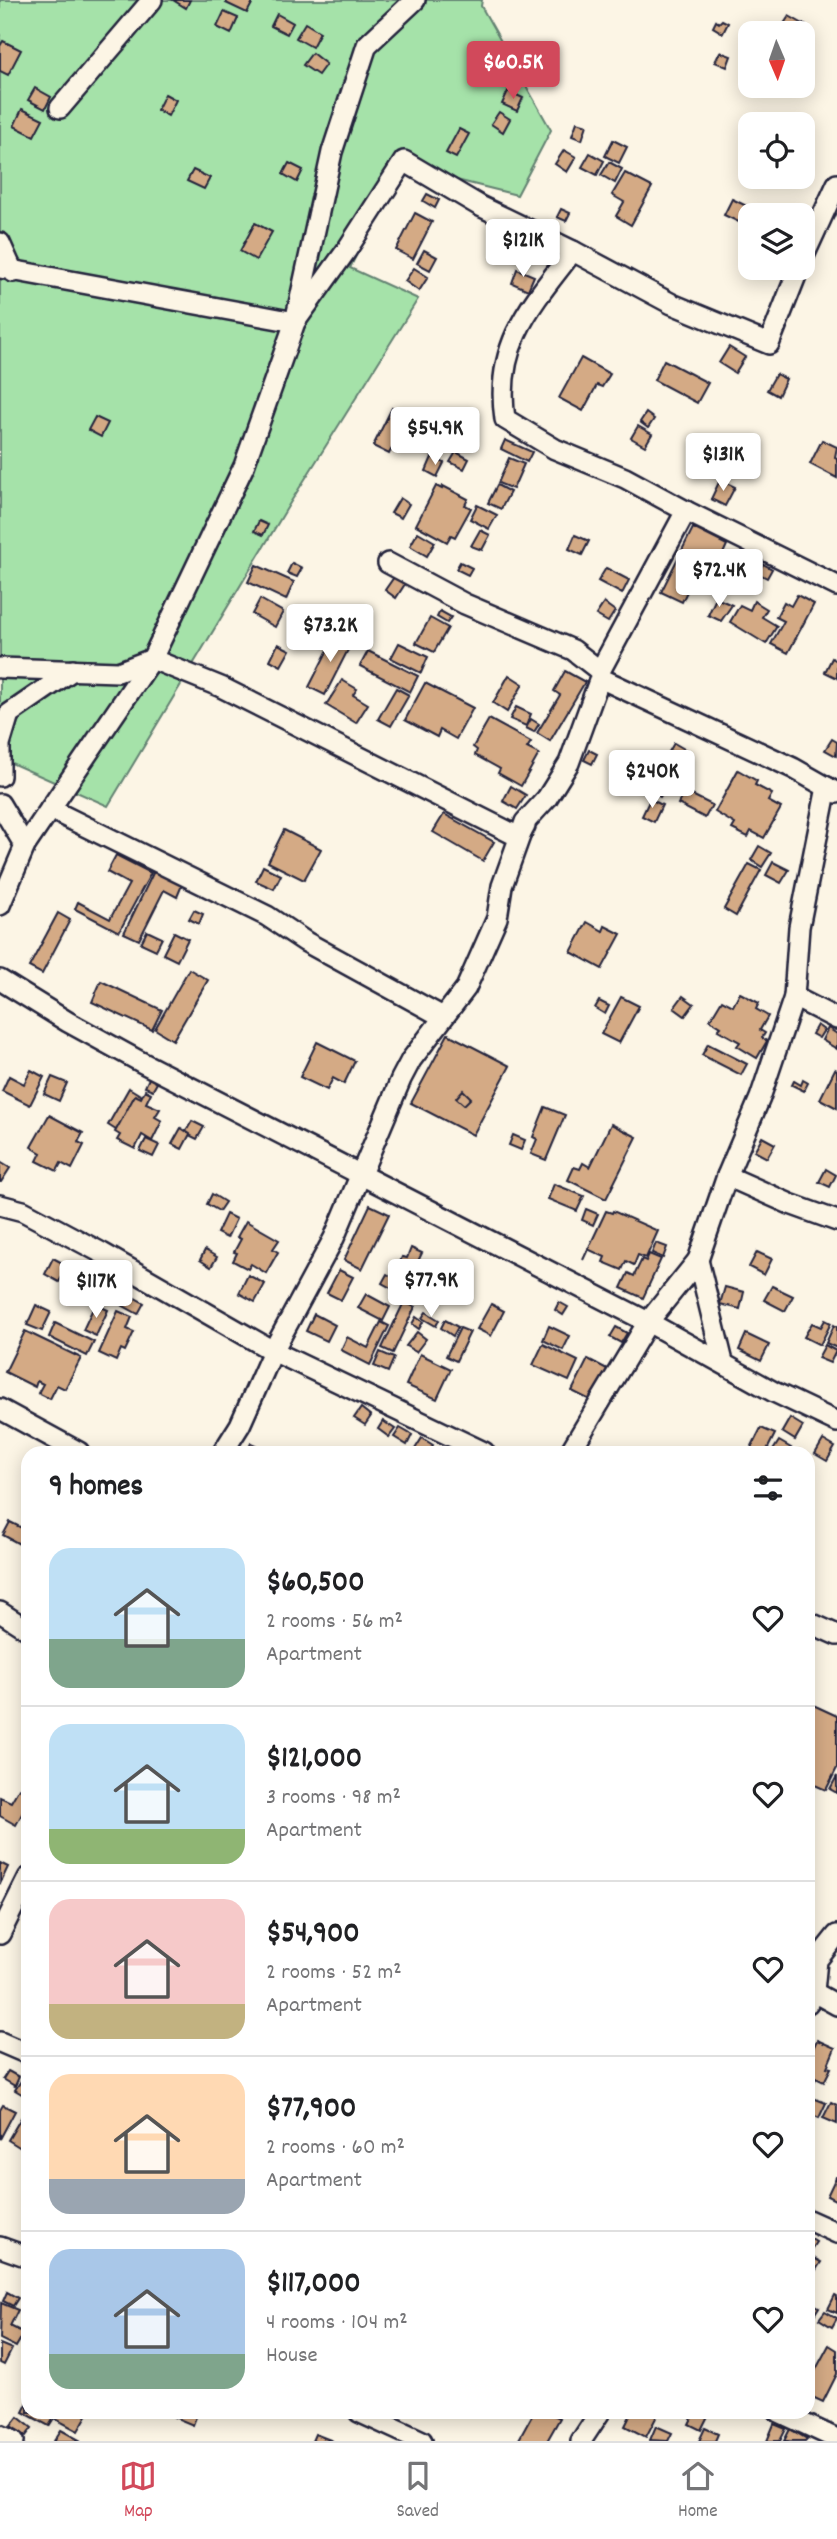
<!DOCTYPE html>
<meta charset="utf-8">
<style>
body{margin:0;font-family:Dekko,sans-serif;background:#f2f2f2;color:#202124;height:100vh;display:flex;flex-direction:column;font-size:26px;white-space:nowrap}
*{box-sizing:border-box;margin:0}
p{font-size:23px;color:#757577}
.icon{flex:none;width:38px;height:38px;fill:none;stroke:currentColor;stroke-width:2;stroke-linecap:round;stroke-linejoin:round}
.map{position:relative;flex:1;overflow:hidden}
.details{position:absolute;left:21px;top:1446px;width:794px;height:973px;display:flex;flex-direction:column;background:#fff;border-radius:21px;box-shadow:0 4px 18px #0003}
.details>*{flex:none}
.needle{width:46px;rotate:178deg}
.controls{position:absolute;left:738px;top:21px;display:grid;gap:14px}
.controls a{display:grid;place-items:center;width:77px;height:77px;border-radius:14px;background:#fff;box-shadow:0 4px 18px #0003;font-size:35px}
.price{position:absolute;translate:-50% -60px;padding:0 16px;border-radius:7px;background:#fff;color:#222;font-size:23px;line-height:46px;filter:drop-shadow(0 2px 4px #0008)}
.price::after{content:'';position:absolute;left:50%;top:42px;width:21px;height:16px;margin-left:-10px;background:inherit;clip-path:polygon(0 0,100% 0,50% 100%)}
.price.current{background:#d1495b;color:#fff}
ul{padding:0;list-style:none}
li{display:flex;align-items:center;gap:21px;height:175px;padding:0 28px}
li+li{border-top:2px solid #e0e0e0}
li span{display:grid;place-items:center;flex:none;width:196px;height:140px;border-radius:21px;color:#555}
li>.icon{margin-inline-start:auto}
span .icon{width:84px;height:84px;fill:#fffc;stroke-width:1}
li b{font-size:30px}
h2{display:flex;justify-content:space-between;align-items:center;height:84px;padding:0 28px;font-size:30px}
.dock{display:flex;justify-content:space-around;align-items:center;height:98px;border-top:2px solid #e0e0e0;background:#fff;font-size:19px;color:#757577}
.dock a{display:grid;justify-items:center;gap:4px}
.dock .current{color:#d1495b}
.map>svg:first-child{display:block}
.green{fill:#a5e2a9;stroke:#648272;stroke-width:2}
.building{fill:#d4aa85;stroke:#22223b;stroke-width:2}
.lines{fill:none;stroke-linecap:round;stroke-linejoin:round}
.minor-casing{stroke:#22223b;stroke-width:24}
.minor{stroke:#fcf5e5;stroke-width:19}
</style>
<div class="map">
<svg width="837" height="2441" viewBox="0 0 837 2441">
<rect width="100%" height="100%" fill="#fcf5e5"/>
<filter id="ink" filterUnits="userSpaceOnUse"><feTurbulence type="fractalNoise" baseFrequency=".0143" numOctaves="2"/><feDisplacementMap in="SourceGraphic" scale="14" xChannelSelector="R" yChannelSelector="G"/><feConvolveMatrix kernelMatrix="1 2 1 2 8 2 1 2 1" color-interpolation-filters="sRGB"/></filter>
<g filter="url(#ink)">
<path class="green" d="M0,0H482L481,6L551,130L517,195L400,166L350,268L418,299L290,503L108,806L0,758Z"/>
<g class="building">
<path d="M173,0H190L186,8Z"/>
<path d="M228,0H254L247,13L226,3Z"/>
<path d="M224,12L238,18L231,34L217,27Z"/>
<path d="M277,14L293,23L287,34L271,26Z"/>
<path d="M789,16L805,25L799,33H785L780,30Z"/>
<path d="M722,20L728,23L723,33L713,27L716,21L719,23Z"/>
<path d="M305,23L320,32L312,47L296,38Z"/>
<path d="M3,41L21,50L8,75L0,71V46Z"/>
<path d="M720,52L731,56L727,67L715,62Z"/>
<path d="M312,53L326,64L318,75L303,65Z"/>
<path d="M35,88L51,97L45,109L28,100Z"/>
<path d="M508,91L523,98L517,111L502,104Z"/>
<path d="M165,94L176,100L168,116L157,110Z"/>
<path d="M22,109L43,119L34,136L14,126Z"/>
<path d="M499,112L510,119L503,132L491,124Z"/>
<path d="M577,122L587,125L582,140L572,136Z"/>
<path d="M459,129L469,134L456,158L446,153Z"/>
<path d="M613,140L627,147L619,163L605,156Z"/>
<path d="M564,150L576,157L567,172L555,164Z"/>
<path d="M590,153L604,161L597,175L582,167Z"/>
<path d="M609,162L622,169L615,183L601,175Z"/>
<path d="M289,163L303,170L297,182L283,174Z"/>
<path d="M193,170L210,178L204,189L187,181Z"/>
<path d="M625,173L652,187L631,225L616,216L624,202L612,195Z"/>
<path d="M427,194L439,200L435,208L423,201Z"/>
<path d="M732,199L755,210L747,226L724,215Z"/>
<path d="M561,209L570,213L566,221L557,217Z"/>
<path d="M415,213L432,222L413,259L396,250Z"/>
<path d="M255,223L272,232L256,260L240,251Z"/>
<path d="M424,250L437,257L430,270L417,263Z"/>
<path d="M414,268L428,277L419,291L405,281Z"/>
<path d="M517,269L534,276L528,290L512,283Z"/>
<path d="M729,347L745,357L735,373L719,363Z"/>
<path d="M581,358L610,374L602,387L597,385L583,411L559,398Z"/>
<path d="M664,360L708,383L697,403L654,380Z"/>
<path d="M776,374L786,379L778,396L767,390Z"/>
<path d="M392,408L408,417L389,454L373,446Z"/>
<path d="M646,413L654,419L648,428L640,422Z"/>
<path d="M469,416L478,421L474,430L464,424Z"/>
<path d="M95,417L108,423L101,437L88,430Z"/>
<path d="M450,425L459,429L454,437L446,432Z"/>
<path d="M638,426L652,434L645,446L631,438Z"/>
<path d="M505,440L532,452L527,462L501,449Z"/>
<path d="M822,440L837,447L835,457L837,458V478L810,464Z"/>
<path d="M456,452L469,459L464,469L450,462Z"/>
<path d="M432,457L444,463L437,477L426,471Z"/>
<path d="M509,458L524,464L513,489L498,483Z"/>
<path d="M720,480L735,487L725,506L711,499Z"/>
<path d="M497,485L510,492L501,509L488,503Z"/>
<path d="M436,486L442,489L443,486L468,499L465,505L471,508L455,537L451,535L447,542L416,525Z"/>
<path d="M400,498L409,504L401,518L391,513Z"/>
<path d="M477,505L497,515L489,529L470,519Z"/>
<path d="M259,521L268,525L263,535L254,531Z"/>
<path d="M693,528L727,545L718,565L703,558L682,602L661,592Z"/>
<path d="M480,530L490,535L482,550L471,546Z"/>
<path d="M418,532L435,542L427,556L410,546Z"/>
<path d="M575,535L589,541L582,555L569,549Z"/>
<path d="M460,562L472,568L468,575L456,569Z"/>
<path d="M292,563L302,568L297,577L287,573Z"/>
<path d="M763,564L772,569L767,578L758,573Z"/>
<path d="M256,565L294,582L286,600L248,582Z"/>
<path d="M606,568L629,580L622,594L598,581Z"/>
<path d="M394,577L405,584L396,598L385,590Z"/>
<path d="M797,595L814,604L788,653L771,644L784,621L776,617L784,602L791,606Z"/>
<path d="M716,598L732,605L721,621L708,615Z"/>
<path d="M260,599L283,612L275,627L252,614Z"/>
<path d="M754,601L767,609L762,617L777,626L766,644L730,622L740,605L750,610Z"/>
<path d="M604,603L615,611L608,622L596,615Z"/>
<path d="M440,611L451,617L447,623L437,617Z"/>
<path d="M430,618L448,628L434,652L416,643Z"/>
<path d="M314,623L329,631L323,642L308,635Z"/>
<path d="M336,634L352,642L325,695L309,687Z"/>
<path d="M399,643L428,657L421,673L391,658Z"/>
<path d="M278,644L290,650L281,666L270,660Z"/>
<path d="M368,651L418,676L410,692L360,666Z"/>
<path d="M832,658L837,661V678L825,672Z"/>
<path d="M565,671L585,682L550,741L537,733L560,695L554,691Z"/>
<path d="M509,675L523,684L507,712L493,703Z"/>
<path d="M342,680L357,689L353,695L368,704L356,723L326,705Z"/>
<path d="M425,683L473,708L456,739L440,730L437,737L405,720Z"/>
<path d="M396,688L409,695L391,726L378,719Z"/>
<path d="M516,707L531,714L526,726L510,719Z"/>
<path d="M489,719L531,742L527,748L539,754L521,786L498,773L500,769L475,755L477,750L473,747Z"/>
<path d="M531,719L539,724L534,732L526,728Z"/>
<path d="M832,739L837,742L836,756L825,750Z"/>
<path d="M674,743L686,750L660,797L647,790Z"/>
<path d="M589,750L597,754L592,764L584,760Z"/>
<path d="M738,770L757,781L755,785L772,794L768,801L781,808L764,838L751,831L748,837L732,829L735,824L715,812Z"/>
<path d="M511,786L526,795L517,809L503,801Z"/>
<path d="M684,791L712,805L705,818L678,804Z"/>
<path d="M650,799L662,805L654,822L642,816Z"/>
<path d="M444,814L494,842L483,861L433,832Z"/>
<path d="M284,830L321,849L304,880L268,862Z"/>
<path d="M759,846L771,853L762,867L751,860Z"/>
<path d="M116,855L151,873L119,932L75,909L78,902L110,919L129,884L107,872Z"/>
<path d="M773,862L789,870L781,883L766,875Z"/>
<path d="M749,864L761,870L736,916L724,909Z"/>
<path d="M263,866L281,875L274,889L256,881Z"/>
<path d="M154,871L182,885L177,897L164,890L139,940L124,933Z"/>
<path d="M194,910L203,914L199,924L189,919Z"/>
<path d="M58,913L70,920L42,974L29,967Z"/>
<path d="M587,922L603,931L605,926L621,934L602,969L571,952Z"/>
<path d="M147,931L162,938L156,950L141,943Z"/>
<path d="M174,932L188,939L177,961L163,954Z"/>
<path d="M189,969L208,980L173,1040L155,1029Z"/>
<path d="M101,981L162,1010L152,1030L92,1002Z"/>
<path d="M740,993L759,1003L756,1009L768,1016L760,1030L765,1033L762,1038L767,1041L757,1058L737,1046L740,1042L718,1030L721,1027L710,1020L722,1000L733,1006Z"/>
<path d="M683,996L694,1004L685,1016L674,1008Z"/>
<path d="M621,997L639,1006L619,1043L601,1034Z"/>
<path d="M599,1001L609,1006L605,1014L595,1008Z"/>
<path d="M817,1025L824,1030L819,1038L812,1034Z"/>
<path d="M828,1028L837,1034V1049L822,1040Z"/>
<path d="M448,1034L510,1066L473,1135L411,1103Z"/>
<path d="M317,1042L355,1061L344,1084L333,1078L327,1090L300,1077Z"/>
<path d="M708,1044L747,1064L741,1075L702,1055Z"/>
<path d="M835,1069L837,1070V1108L820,1099Z"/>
<path d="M31,1070L44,1077L30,1105L2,1091L9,1076L24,1084Z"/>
<path d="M150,1076L158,1081L153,1090L145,1087Z"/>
<path d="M52,1077L67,1083L59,1101L44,1094Z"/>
<path d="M803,1080L808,1083L804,1091L792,1085L794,1081L801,1085Z"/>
<path d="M129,1088L147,1099L141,1109L148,1113L140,1128L134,1125L127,1137L108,1125Z"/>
<path d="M145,1090L151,1093L146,1103L160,1109L155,1117L162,1121L152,1141L142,1135L135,1149L117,1140L120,1135L115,1132L135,1095L141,1098Z"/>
<path d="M463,1090L471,1098L464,1105L456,1098Z"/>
<path d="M545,1107L565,1115L546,1160L531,1154L537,1139L533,1137Z"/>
<path d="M49,1115L83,1133L78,1142L84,1145L72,1169L61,1163L57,1171L37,1161L41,1153L31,1147Z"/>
<path d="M192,1121L204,1127L197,1139L185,1133Z"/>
<path d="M611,1124L637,1137L606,1199L568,1180L574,1167L580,1169L583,1163L590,1167Z"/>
<path d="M181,1128L190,1134L182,1149L172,1144Z"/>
<path d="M513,1135L525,1140L521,1150L509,1145Z"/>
<path d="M762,1137L775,1144L767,1158L754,1151Z"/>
<path d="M146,1139L159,1145L153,1157L140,1151Z"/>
<path d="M0,1162L10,1168L1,1182H0Z"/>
<path d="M826,1169L836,1175L830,1187L819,1182Z"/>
<path d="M554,1184L584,1196L577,1211L548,1199Z"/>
<path d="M212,1194L225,1202L219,1211L207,1204Z"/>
<path d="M370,1205L389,1214L362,1269L344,1260Z"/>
<path d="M586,1209L598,1214L593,1225L582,1220Z"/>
<path d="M606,1211L612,1213L613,1211L658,1231L646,1258L638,1255L634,1265L626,1261L622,1270L603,1262L605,1257L588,1249L583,1260Z"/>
<path d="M226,1214L236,1219L227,1238L217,1233Z"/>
<path d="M246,1221L279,1240L273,1249L278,1252L266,1273L251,1264L248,1269L233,1261L237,1253L234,1252L241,1239L237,1237Z"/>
<path d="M656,1243L667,1247L663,1258L652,1253Z"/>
<path d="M411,1248L422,1253L409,1280L395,1273L402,1257L407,1258Z"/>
<path d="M205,1250L217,1257L211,1267L200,1260Z"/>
<path d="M757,1252L772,1259L764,1275L749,1267Z"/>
<path d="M649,1254L661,1259L643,1298L621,1288L628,1273L634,1276L642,1259L646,1261Z"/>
<path d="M53,1258L68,1266L59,1282L45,1274Z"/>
<path d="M339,1270L353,1277L341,1300L327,1293Z"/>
<path d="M387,1274L405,1284L400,1293L382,1283Z"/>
<path d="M84,1275L100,1282L92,1298L76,1291Z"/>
<path d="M248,1275L265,1284L255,1302L239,1293Z"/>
<path d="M772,1286L793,1296L785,1311L764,1300Z"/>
<path d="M725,1287L744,1292L740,1309L720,1304Z"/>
<path d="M126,1293L144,1303L138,1314L120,1304Z"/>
<path d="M366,1294L390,1307L383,1321L358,1308Z"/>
<path d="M404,1302L415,1307L393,1353L382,1348Z"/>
<path d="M559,1302L568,1307L563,1315L555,1310Z"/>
<path d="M95,1304L108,1310L96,1336L83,1330Z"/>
<path d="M491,1304L504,1311L491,1336L477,1329Z"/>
<path d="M36,1305L51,1312L42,1331L27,1325Z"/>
<path d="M118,1311L132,1317L127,1329L134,1332L125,1351L121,1349L116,1361L99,1353Z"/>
<path d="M426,1312L439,1320L436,1326L422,1318Z"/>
<path d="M314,1314L335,1325L327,1341L306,1331Z"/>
<path d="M416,1317L423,1322L419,1329L412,1324Z"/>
<path d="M445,1320L458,1327L453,1336L441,1328Z"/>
<path d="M825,1320L831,1323L820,1345L804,1337L812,1323L821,1327Z"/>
<path d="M381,1322L389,1326L370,1365L341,1350L347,1337L368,1348Z"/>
<path d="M55,1323L94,1342L87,1356L49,1337Z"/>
<path d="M834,1325L837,1327V1348L826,1343Z"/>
<path d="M549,1326L570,1336L563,1350L543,1340Z"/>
<path d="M616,1327L627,1333L621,1343L610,1337Z"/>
<path d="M460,1328L470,1332L456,1361L446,1356Z"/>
<path d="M25,1331L81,1358L65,1389L57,1385L50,1399L38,1393L43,1384L37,1381L35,1387L5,1372Z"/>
<path d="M417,1332L426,1339L416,1352L406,1346Z"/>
<path d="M746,1334L769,1345L761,1361L739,1350Z"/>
<path d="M543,1344L578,1361L569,1381L533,1365Z"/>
<path d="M825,1345L836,1351L830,1363L818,1358Z"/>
<path d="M380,1352L394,1358L388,1372L374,1366Z"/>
<path d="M420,1354L451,1369L437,1399L406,1385Z"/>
<path d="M588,1359L609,1370L592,1401L572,1391Z"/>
<path d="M361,1408L371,1416L365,1425L354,1418Z"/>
<path d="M790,1418L803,1426L795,1440L782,1432Z"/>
<path d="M383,1421L395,1429L389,1437L378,1429Z"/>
<path d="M400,1428L412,1435L407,1445L394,1437Z"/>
<path d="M761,1428L775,1434L766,1452H749Z"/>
<path d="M422,1438L433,1445L429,1452H421L415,1449Z"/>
<path d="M823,1440L835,1447L827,1461L815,1454Z"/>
<path d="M779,1441L791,1448L788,1452H772Z"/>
<path d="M251,1443L268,1451L267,1452H247Z"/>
<path d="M10,1522L28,1531L23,1546L3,1535Z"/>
<path d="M811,1704L837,1716V1768L826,1790L808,1782V1708Z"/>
<path d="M837,1776V1793L830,1789Z"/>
<path d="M19,1788L28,1793V1803L16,1825L0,1816V1797L11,1802Z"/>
<path d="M0,1863L8,1867L0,1884Z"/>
<path d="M817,2040L835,2048L827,2067L831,2068L824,2082L816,2078L809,2092L808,2059Z"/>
<path d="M8,2071L19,2077L15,2086L3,2079Z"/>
<path d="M23,2078L28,2081V2091L25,2096L15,2090Z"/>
<path d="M808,2096L826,2103L819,2118L808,2113Z"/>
<path d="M831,2102L837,2105V2124L823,2118Z"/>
<path d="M3,2105L15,2111L0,2139V2110Z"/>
<path d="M28,2106V2144L24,2150L8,2140Z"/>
<path d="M836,2177H837V2201L827,2196Z"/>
<path d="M808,2237L816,2242L810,2251L808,2249Z"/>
<path d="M808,2255L821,2262L808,2282Z"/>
<path d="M7,2292L18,2298L13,2306L3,2301Z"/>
<path d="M835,2295L837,2296V2313L828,2309Z"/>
<path d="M808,2301L819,2307L814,2315L808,2312Z"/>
<path d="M1,2303L18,2310L10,2326L24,2333L16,2347L0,2339Z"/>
<path d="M825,2311L837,2318L832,2327L819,2319Z"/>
<path d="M0,2344L12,2349L4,2365L0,2363Z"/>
<path d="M829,2345L837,2350V2374L823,2402L808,2395V2384Z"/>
<path d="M28,2402V2412H89L78,2431L54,2418L49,2426L23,2412Z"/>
<path d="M177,2412H198L193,2425L174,2417Z"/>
<path d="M534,2412H547L560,2418L547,2441H518Z"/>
<path d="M632,2412H659L646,2437L625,2426Z"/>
<path d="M695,2412L708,2416L701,2430L689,2424Z"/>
<path d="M18,2417L32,2428L26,2436L11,2426Z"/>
<path d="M774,2424L786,2429L780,2441H767Z"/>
<path d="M656,2426L672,2433L668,2441L650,2440Z"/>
<path d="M705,2428L718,2434L715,2441H699Z"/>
<path d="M790,2429L807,2439L805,2441H784Z"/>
<path d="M61,2430L81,2441H54Z"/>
<path d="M315,2434L333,2441H312Z"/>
</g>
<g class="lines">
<g class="minor-casing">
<g id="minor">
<path d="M60,108L152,0"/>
<path d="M0,243L13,272"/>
<path d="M803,258L837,184"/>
<path d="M0,268L295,322L332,152L367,45L415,0"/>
<path d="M686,511L837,586"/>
<path d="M388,563L465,604L573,650L600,671L686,511L625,478L555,449L505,419C494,345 531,305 573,251"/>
<path d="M0,668L118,672L152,659L221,687L519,837L525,826"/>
<path d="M600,678L793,768L837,793"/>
<path d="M0,776V744L9,714L73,670"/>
<path d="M0,804L25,846"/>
<path d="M50,809L152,659L244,466L295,322L346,251L404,161L480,206L573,251L672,304L769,344L799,268"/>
<path d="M0,905L25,846L50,809L267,916L306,942L443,1017"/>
<path d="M0,980L68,1022L141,1062L648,1322L774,1392L837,1422"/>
<path d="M794,997L837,1019"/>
<path d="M727,1176L790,1204L837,1221"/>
<path d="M0,1205L23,1211L102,1253L273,1351L484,1452"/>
<path d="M698,1260L723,1362"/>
<path d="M0,1409L79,1452"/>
<path d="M223,1452L240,1425L273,1351L334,1238L401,1079L411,1060L466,988L497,918L502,886L525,822L547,798L569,763L600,678V671"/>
<path d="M570,1452L648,1322L698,1260L727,1176L760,1098L794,997L799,927L827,787"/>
<path d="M0,1612L28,1630"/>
<path d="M808,1622L837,1635"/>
<path d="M0,1934L28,1878"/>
<path d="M808,1989L837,2005"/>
<path d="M808,2003L814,1991L817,1960L837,1935"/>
<path d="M0,2042L28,2054"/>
<path d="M808,2220L837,2233"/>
<path d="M0,2247L28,2257"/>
<path d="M359,2412L422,2441"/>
<path d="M779,2412L837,2439"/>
<path d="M0,2435L14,2441"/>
<path d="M581,2441L600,2412"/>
</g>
</g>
<use href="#minor" class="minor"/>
</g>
</g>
</svg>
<div class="controls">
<a><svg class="needle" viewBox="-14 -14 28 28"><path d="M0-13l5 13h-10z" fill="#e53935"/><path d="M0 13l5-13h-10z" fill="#757577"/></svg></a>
<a><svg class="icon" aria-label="locate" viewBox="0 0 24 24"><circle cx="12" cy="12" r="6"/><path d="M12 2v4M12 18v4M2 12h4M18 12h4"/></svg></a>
<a><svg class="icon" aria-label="layers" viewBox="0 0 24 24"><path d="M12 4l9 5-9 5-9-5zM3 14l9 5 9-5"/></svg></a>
</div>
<b class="price current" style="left:513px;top:101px">$60.5K</b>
<b class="price" style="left:523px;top:279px">$121K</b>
<b class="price" style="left:435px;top:467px">$54.9K</b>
<b class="price" style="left:723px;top:493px">$131K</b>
<b class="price" style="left:719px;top:609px">$72.4K</b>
<b class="price" style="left:330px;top:664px">$73.2K</b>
<b class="price" style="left:652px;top:810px">$240K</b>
<b class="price" style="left:431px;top:1319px">$77.9K</b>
<b class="price" style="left:96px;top:1320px">$117K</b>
<section class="details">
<h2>9 homes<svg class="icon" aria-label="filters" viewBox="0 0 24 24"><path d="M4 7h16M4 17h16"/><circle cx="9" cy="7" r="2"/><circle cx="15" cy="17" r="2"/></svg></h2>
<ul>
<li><span style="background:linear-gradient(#bfe0f5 65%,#7fa58c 0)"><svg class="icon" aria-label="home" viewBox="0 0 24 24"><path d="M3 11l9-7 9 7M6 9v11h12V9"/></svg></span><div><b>$60,500</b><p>2 rooms · 56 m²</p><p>Apartment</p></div><svg class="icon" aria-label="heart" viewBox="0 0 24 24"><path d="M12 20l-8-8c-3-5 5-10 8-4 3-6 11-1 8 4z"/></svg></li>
<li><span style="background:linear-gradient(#bfe0f5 75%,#8fb573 0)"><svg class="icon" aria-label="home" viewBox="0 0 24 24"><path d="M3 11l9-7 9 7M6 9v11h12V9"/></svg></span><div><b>$121,000</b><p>3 rooms · 98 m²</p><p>Apartment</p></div><svg class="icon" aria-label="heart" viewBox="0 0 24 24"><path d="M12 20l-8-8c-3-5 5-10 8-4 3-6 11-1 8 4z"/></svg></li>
<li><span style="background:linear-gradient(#f6c9c9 75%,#c2b280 0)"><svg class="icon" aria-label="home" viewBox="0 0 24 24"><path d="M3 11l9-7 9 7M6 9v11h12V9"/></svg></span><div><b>$54,900</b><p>2 rooms · 52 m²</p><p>Apartment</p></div><svg class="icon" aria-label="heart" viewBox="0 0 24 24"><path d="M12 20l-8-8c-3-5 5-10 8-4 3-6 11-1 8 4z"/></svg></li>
<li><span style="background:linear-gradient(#ffd9b3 75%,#9aa5b1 0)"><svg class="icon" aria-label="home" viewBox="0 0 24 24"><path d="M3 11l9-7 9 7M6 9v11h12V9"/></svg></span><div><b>$77,900</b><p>2 rooms · 60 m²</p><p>Apartment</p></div><svg class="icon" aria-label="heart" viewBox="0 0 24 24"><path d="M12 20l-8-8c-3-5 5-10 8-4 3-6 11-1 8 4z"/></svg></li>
<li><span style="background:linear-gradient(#a9c7e8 75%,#7fa58c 0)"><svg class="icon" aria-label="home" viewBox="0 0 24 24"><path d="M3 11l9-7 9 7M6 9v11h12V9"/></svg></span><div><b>$117,000</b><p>4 rooms · 104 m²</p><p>House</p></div><svg class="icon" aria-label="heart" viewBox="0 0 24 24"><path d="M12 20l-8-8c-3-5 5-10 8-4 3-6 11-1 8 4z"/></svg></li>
</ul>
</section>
</div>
<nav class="dock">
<a class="current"><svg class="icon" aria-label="map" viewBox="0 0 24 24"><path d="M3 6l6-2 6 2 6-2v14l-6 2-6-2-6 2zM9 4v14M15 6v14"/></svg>Map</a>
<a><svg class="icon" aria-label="saved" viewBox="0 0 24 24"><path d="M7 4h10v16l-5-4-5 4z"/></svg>Saved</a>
<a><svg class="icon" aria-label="home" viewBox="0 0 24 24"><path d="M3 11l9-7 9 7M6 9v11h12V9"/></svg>Home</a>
</nav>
